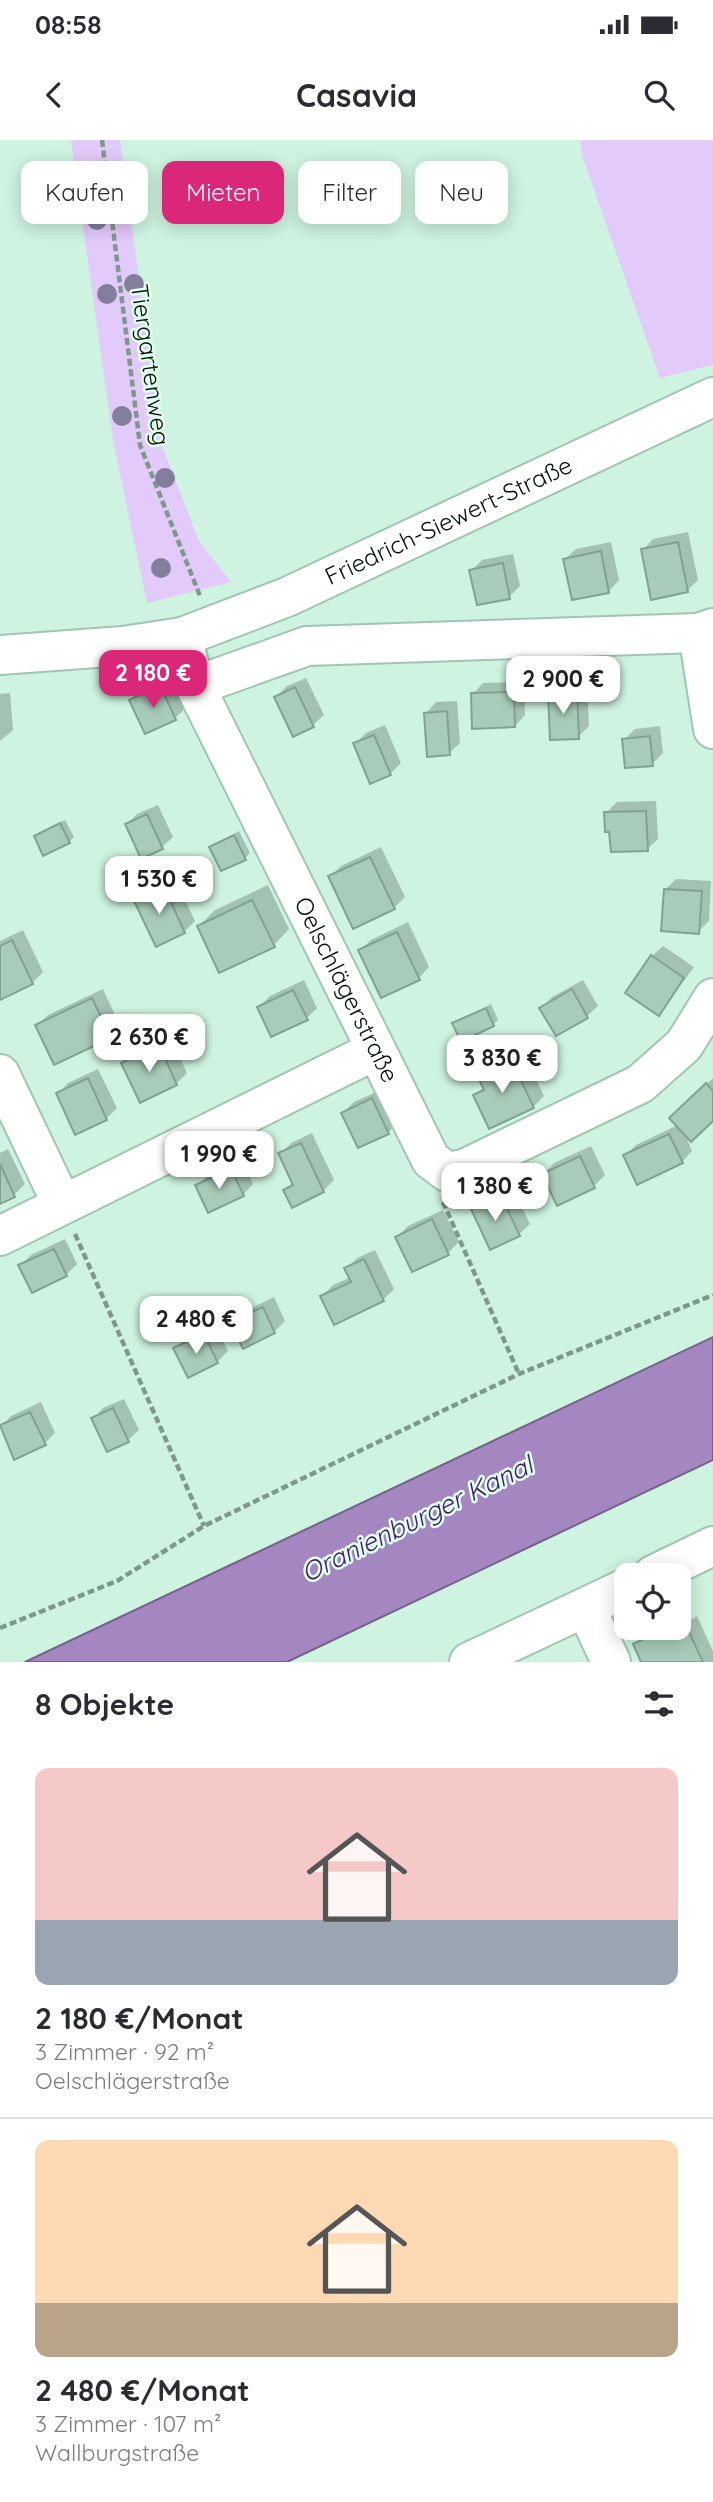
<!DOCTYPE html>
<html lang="de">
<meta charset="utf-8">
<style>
body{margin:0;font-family:Quicksand,sans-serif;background:#f2f2f3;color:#2b2b33;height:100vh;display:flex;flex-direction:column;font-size:26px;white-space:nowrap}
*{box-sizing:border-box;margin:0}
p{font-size:23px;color:#7c7c81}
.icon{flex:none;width:38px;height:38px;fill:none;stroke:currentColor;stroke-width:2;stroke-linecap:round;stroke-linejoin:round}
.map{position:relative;height:1522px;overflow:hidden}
.details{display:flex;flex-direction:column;background:#fff;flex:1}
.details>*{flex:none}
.top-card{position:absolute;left:21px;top:21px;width:672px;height:63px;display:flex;gap:14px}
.controls{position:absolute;left:614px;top:1423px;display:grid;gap:14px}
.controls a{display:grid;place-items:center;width:77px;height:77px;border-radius:14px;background:#fff;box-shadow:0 4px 18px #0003;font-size:35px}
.price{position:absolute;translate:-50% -60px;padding:0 16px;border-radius:14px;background:#fff;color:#222;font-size:23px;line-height:46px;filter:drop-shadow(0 2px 4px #0008)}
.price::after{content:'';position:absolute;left:50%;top:42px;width:21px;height:16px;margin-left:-10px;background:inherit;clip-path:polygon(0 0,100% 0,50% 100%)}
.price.selected{background:#db2777;color:#fff}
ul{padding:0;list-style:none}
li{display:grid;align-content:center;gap:14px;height:371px;padding:0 35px}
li+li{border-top:2px solid #e1e1e2}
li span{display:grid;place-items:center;height:217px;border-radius:14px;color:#555}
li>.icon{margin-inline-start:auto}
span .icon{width:126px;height:126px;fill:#fffc;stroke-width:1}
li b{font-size:30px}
h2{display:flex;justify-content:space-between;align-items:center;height:84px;padding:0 35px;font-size:30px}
.tag{padding:0 24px;border-radius:14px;background:#fff;box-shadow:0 4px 18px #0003;font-size:24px;line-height:63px}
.tag.selected{background:#db2777;color:#fff}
.status{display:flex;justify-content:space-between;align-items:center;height:49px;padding:0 35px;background:#fff;direction:ltr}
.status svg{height:19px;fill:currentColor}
header{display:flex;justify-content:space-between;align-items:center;height:91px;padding:0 35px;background:#fff;font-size:32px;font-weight:700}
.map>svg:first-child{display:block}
.green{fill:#e2cafa}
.water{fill:#a487c0;stroke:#746389;stroke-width:2}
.shadow{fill:#0003}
.building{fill:#a9ccba;stroke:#80a391;stroke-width:2}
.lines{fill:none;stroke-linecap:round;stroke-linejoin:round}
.minor-casing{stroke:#a2c5b3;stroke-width:42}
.path{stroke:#7e998b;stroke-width:4.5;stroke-dasharray:7 3.5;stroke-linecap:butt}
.minor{stroke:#fff;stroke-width:38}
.tree{fill:#837e9b}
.labels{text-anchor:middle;stroke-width:5;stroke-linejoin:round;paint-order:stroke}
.street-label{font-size:24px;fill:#040f09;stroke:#e1ffef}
.water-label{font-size:26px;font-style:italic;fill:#421a5f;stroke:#e1ffef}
</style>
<div class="status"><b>08:58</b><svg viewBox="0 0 49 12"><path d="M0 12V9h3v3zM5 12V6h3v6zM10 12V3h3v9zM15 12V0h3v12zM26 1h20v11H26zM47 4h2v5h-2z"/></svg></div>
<header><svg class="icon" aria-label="back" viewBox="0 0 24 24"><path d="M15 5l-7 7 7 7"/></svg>Casavia<svg class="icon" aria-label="search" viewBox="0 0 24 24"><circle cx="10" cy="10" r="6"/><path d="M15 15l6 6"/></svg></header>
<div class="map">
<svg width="713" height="1522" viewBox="0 0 713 1522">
<rect width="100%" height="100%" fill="#cef3e0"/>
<g class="green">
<path d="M71,0H120L162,306L199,401L231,442L147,463L113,300Z"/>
<path d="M580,0H713V225L660,238L583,18Z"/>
</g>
<path class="water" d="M713,1197V1320L287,1522H25Z"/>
<g class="shadow">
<path d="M688,392L698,440L687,451L643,410L653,399Z"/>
<path d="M611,402L619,440L609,451L565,419L576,409Z"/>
<path d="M513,414L520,446L509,457L471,431L482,420Z"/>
<path d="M171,536L186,568L175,578L131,560L142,549Z"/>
<path d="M306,538L324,575L313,585L276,557L287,546Z"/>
<path d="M587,541L589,586L578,597L550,552L561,542Z"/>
<path d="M524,542L525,575L515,586L473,554L483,543Z"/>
<path d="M10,553L13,590L0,601V554Z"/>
<path d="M457,561L460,603L449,613L426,573L436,562Z"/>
<path d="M385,585L401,623L390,634L355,604L366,593Z"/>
<path d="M660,586L663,613L652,624L624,600L635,589Z"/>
<path d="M656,661L658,699L647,709L606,673L617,662Z"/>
<path d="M158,665L173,697L162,707L127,685L137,674Z"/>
<path d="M65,680L74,697L69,702L36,696Z"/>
<path d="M239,691L250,713L245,718L211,707Z"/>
<path d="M381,707L405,757L394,768L330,737L341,726Z"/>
<path d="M173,735L195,781L184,792L135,759L146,748Z"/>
<path d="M676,739L711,741L709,781L698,792L666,749Z"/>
<path d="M268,745L289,789L274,805L199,786L215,770Z"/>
<path d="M408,782L429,827L419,838L360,810L371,800Z"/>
<path d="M23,790L43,832L32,843L0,858V801Z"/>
<path d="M663,806L694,827L659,874L652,816Z"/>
<path d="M304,840L317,868L306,879L259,867L270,856Z"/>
<path d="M583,840L598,866L587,876L556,894L541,868L552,857Z"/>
<path d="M103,849L120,886L109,897L37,886L48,875Z"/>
<path d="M491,864L498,880L493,885L454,884Z"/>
<path d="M170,896L187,933L176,944L123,924L134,913Z"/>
<path d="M522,909L544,956L533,967L475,956L484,947L479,935L489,924Z"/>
<path d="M98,929L117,968L106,979L58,954L68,943Z"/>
<path d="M713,938V978L684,992L692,1011L682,1022L625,1016L636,1005L678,985L671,978Z"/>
<path d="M383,949L398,982L388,993L343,973L354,962Z"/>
<path d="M312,993L334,1040L323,1051H285L293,1042L280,1014L291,1003Z"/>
<path d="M591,1006L605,1035L594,1046L558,1063L544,1034L554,1023Z"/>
<path d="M8,1009L25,1044L14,1055L0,1062V1013Z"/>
<path d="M242,1019L253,1044L243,1055L197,1046L208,1035Z"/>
<path d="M512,1046L530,1084L519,1094L473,1070L484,1059Z"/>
<path d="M443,1070L459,1102L448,1113L397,1097L408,1086Z"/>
<path d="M65,1099L77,1124L66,1135L20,1126L31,1115Z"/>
<path d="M375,1110L394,1149L383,1160L322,1156L333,1145L351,1137L346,1129L357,1118Z"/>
<path d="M274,1157L285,1181L274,1192L232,1183L243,1172Z"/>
<path d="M215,1184L228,1211L217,1222L175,1209L186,1198Z"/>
<path d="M124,1259L139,1290L128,1300L93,1279L103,1268Z"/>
<path d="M41,1262L55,1293L45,1303L15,1318L1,1287L11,1276Z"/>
<path d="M697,1476L713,1511V1522H643L635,1505L646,1494L660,1488H679Z"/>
</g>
<g class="building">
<path d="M678,402L688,452L651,460L641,409Z"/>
<path d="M601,411L609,453L572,460L563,419Z"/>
<path d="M503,423L510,459L477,465L469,430Z"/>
<path d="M160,545L176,580L145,594L129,560Z"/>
<path d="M295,547L314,587L293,597L274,557Z"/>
<path d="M577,551L579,599L550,600L548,552Z"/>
<path d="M514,552L515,587L472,589L471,553Z"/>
<path d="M447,571L450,615L427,617L424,573Z"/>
<path d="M374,595L391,635L370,644L353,603Z"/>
<path d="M650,596L653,626L625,628L622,599Z"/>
<path d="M646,671L648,711L611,712L609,692H605L604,672Z"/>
<path d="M147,674L163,709L141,719L125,684Z"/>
<path d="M60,683L70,703L43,716L34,696Z"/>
<path d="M234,695L246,720L221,731L209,707Z"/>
<path d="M370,717L395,769L353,789L328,736Z"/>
<path d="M163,745L185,793L156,807L133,759Z"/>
<path d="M664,749L702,751L699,794L661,791Z"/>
<path d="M252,760L275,807L219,833L197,786Z"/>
<path d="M397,792L420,840L381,858L358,810Z"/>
<path d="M12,800L33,844L0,860V806Z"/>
<path d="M651,815L684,838L659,876L625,853Z"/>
<path d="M572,849L588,878L556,896L539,868Z"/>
<path d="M293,850L308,880L271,897L257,867Z"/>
<path d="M92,858L111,898L54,925L35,885Z"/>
<path d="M486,868L494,886L461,902L452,883Z"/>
<path d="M159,905L177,945L140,963L121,923Z"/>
<path d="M511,919L534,968L489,989L473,955L484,950L477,935Z"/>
<path d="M88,938L107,980L75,995L56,953Z"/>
<path d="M706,943L713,951V981L691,1002L669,978Z"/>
<path d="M372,958L389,994L358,1008L341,973Z"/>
<path d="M669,994L683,1023L637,1045L623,1015Z"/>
<path d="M301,1003L324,1052L292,1068L283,1050L293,1045L278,1013Z"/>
<path d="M580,1016L595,1048L557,1066L542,1034Z"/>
<path d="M0,1024L15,1057L0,1064Z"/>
<path d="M231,1029L244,1056L208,1073L195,1045Z"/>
<path d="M501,1056L520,1096L490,1110L471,1069Z"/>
<path d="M432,1079L449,1115L412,1132L395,1097Z"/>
<path d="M54,1109L67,1136L32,1153L18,1125Z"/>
<path d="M364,1119L384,1161L334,1185L320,1156L351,1142L344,1128Z"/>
<path d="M263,1167L275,1193L243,1209L230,1182Z"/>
<path d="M204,1194L218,1223L188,1238L173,1208Z"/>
<path d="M113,1268L129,1302L107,1312L91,1278Z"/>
<path d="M30,1272L46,1305L14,1320L0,1285Z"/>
<path d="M686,1486L703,1522H641L633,1504L659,1492L661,1498Z"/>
</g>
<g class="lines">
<g class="minor-casing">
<g id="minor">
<path d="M698,493L713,589"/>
<path id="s1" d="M182,497L195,546L431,1020L447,1032L464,1029L640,944L684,905L713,858"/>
<path id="s2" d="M0,515L123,506L182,497L287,457L713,257"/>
<path d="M195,546L307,506L698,493L713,488"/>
<path d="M0,934L62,1064"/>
<path d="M0,1096L376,910"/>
<path d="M653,1435L713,1406"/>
<path d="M586,1468L611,1522"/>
<path d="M469,1522L626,1448"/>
</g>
</g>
<g class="path">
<path d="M102,0L140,305L200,456"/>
<path d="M443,1062L519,1234"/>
<path d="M75,1094L204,1386"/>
<path d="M0,1488L117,1441L204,1386L519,1234L713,1155"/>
</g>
<use href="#minor" class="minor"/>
</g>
<g class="tree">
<circle cx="97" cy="80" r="10"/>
<circle cx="134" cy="144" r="10"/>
<circle cx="107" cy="154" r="10"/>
<circle cx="122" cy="276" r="10"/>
<circle cx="165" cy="338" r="10"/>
<circle cx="161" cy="428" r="10"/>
</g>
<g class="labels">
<g class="street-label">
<text transform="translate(150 225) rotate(82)" y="8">Tiergartenweg</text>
<text dy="8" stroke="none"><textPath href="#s2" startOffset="474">Friedrich-Siewert-Straße</textPath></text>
<text dy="8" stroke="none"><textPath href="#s1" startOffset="390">Oelschlägerstraße</textPath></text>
</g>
<g class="water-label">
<text transform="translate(417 1379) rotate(-26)" y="9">Oranienburger Kanal</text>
</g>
</g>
</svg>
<div class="controls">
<a><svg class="icon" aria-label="locate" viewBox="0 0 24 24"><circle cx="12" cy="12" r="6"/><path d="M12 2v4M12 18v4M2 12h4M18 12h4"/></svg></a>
</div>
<b class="price selected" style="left:153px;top:570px">2 180 €</b>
<b class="price" style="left:563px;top:576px">2 900 €</b>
<b class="price" style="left:159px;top:776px">1 530 €</b>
<b class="price" style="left:149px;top:934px">2 630 €</b>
<b class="price" style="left:502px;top:955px">3 830 €</b>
<b class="price" style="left:219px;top:1051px">1 990 €</b>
<b class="price" style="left:495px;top:1083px">1 380 €</b>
<b class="price" style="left:196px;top:1216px">2 480 €</b>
<div class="top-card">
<a class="tag">Kaufen</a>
<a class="tag selected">Mieten</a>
<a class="tag">Filter</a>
<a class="tag">Neu</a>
</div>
</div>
<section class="details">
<h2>8 Objekte<svg class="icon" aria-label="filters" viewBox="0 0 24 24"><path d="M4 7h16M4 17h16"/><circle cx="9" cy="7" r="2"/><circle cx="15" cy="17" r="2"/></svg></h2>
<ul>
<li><span style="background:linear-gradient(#f6c9c9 70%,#9aa5b1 0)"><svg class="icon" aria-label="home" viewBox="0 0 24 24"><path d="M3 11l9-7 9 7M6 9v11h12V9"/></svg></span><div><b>2 180 €/Monat</b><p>3 Zimmer · 92 m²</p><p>Oelschlägerstraße</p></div></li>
<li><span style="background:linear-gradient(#ffd9b3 75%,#b9a48a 0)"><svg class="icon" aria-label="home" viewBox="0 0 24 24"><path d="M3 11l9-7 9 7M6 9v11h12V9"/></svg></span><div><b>2 480 €/Monat</b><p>3 Zimmer · 107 m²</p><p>Wallburgstraße</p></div></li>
</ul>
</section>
